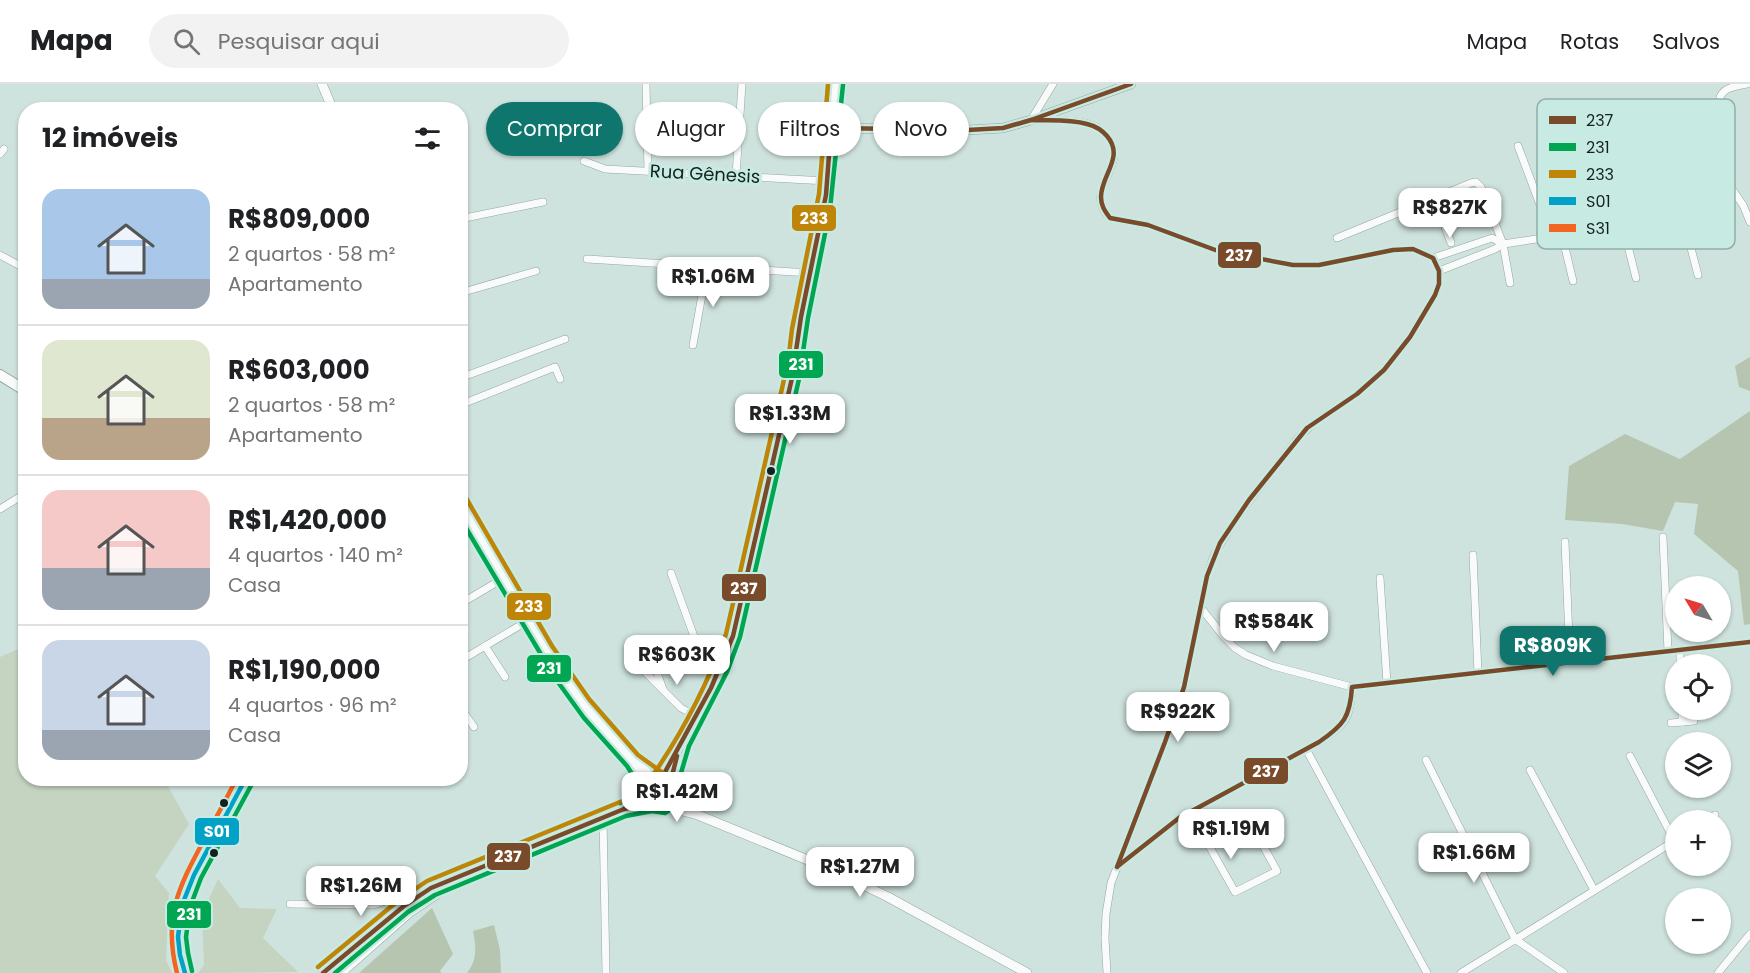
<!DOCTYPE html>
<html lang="pt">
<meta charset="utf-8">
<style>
body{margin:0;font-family:Poppins,sans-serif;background:#f2f2f2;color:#202124;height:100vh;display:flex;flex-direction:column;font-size:22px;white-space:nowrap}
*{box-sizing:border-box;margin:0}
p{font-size:20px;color:#757577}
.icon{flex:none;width:33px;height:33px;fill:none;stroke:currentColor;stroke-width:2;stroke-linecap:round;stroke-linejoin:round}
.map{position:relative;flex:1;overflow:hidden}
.panel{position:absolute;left:18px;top:18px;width:450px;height:684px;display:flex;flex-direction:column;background:#fff;border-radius:24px;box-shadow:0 2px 4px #0004}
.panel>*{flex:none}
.banner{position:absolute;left:486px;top:18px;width:570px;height:54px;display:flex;gap:12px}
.needle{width:39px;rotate:308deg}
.controls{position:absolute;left:1665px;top:492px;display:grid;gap:12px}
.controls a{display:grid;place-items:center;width:66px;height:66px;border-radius:50%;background:#fff;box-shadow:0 2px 4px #0004;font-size:30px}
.price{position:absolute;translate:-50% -51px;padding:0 14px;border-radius:12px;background:#fff;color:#222;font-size:20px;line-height:39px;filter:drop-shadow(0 2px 3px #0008)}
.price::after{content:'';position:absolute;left:50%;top:36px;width:18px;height:14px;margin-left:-9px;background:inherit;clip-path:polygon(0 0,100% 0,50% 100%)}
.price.selected{background:#0f766e;color:#fff}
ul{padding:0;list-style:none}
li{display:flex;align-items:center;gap:18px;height:150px;padding:0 24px}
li+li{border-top:2px solid #e0e0e0}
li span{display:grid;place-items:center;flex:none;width:168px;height:120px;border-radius:18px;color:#555}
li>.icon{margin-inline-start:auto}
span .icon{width:72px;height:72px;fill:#fffc;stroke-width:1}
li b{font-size:26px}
h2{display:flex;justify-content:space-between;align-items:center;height:72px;padding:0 24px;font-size:26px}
.tag{padding:0 21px;border-radius:27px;background:#fff;box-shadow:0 2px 4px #0004;font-size:21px;line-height:54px}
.tag.selected{background:#0f766e;color:#fff}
header{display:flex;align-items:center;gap:36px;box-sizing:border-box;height:84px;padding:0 30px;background:#fff;border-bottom:2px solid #e0e0e0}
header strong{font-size:28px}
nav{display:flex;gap:33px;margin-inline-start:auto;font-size:21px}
.search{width:420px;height:54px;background:#f2f2f2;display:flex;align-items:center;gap:15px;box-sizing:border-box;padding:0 21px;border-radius:33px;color:#757577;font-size:22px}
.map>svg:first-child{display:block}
.green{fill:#c5d4c0}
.forest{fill:#b6c5b0}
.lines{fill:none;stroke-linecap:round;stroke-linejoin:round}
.minor-casing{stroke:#96a5a2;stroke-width:8}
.tertiary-casing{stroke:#96a5a2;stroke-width:10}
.secondary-casing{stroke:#96a5a2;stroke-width:10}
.trunk-casing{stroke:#96a5a2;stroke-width:12}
.minor{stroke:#f8fbfa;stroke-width:7}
.tertiary{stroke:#f8fbfa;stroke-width:8}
.secondary{stroke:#f8fbfa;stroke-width:9}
.trunk{stroke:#f8fbfa;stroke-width:10}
.bus-1-casing{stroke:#c7ebe3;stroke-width:9}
.bus-2-casing{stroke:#c7ebe3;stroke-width:9}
.bus-3-casing{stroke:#c7ebe3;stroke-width:9}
.bus-4-casing{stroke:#c7ebe3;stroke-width:9}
.bus-5-casing{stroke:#c7ebe3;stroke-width:9}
.bus-1{stroke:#7a4b2a;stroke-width:4.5}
.bus-2{stroke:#00a651;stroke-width:4.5}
.bus-3{stroke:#be8508;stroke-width:4.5}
.bus-4{stroke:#01a2c5;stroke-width:4.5}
.bus-5{stroke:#f26522;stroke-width:4.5}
.bus-dot{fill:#14211f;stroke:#c7ebe3;stroke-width:2}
.labels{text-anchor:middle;stroke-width:6;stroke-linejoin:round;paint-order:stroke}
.street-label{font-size:18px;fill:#14211f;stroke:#c7ebe3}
.key{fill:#c7ebe3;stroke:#91aea8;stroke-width:1.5}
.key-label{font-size:16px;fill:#14211f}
.line-badge{stroke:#c7ebe3;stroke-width:2}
.badge-label{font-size:16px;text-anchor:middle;font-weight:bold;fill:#fff}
</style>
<header>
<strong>Mapa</strong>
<div class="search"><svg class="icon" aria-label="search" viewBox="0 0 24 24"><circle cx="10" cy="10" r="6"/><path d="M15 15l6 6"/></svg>Pesquisar aqui</div>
<nav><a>Mapa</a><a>Rotas</a><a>Salvos</a></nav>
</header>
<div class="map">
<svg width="1750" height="889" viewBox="0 0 1750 889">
<rect width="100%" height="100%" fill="#cfe3de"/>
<g class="green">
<path d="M25,562L26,694L164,695L189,740L155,792L169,809L166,876L172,889H0V573Z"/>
<path d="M218,795L240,824L277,825L263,854L298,888L198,889L204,881L202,830Z"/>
</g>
<g class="forest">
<path d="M1750,273V307L1739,303L1735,282Z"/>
<path d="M1750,327V540L1744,541L1738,487L1694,450L1698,420L1675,418L1663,447L1622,440L1565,436L1569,382L1625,350L1680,375Z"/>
<path d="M432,824L453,870L440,887L441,889H359Z"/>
<path d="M494,841L500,866L501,889H467C478,875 476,863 473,847Z"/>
</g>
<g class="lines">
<g class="minor-casing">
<g id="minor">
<path d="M646,0L648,87"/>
<path d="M1053,0L1031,36C1051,37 1074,35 1092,41C1100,44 1105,49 1110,56C1127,83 1082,107 1110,134L1148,141L1218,167L1293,181H1319L1393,166L1413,165L1433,174L1439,187V200L1435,211L1410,253L1384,286L1357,310L1315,338L1298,354L1239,430L1214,471L1207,492L1184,603L1165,658L1111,799L1106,830L1105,854L1107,889"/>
<path d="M1747,0C1737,2 1724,3 1720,13L1730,102L1743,121L1750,138"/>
<path d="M1564,44L1602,147"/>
<path d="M1518,62L1552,153"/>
<path d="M0,70L4,65"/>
<path d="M584,77L605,85L827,97"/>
<path d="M736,92L742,0"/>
<path d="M1434,114L1451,159"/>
<path d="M460,135L543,118"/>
<path d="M1686,145L1698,191"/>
<path d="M1625,150L1636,194"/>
<path d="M1562,151L1573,197"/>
<path d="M1337,154L1471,99L1476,98L1481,103L1503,160L1510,199"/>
<path d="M0,171L26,185"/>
<path d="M1433,174L1492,154L1503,160"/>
<path d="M587,175L810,189"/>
<path d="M1439,187L1495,165L1503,160C1533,156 1563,150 1593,148C1624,145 1654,161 1684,146C1700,138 1717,116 1730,102"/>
<path d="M460,209L536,187"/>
<path d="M693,261L707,183"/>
<path d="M460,294L565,255"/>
<path d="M460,321L555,283L560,295"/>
<path d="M0,425L26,409"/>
<path d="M1663,453L1668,567"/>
<path d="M1565,458L1570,578"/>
<path d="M1473,471L1478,589"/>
<path d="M671,489L712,602"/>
<path d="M1380,494L1387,599"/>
<path d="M460,520L504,494"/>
<path d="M1201,524L1224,553L1235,564L1246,571L1273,582L1352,603L1750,558"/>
<path d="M485,562L505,593"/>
<path d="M648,565L663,605"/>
<path d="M1680,566V580"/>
<path d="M460,577L529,536"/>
<path d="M654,582L646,589L681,624L696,632"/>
<path d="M460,623L474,643"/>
<path d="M1682,626V638"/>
<path d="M1671,639L1694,637"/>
<path d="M1306,665L1427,889"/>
<path d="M1630,672L1674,756"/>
<path d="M1426,676L1515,855L1564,889"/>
<path d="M1530,686L1594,806"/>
<path d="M1190,728L1235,808L1277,787L1260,756"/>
<path d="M603,734L606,889"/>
<path d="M1706,736L1715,731"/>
<path d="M1119,781L1179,734L1319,658C1346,640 1350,636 1352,603"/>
<path d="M290,820L373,821C393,816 410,799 431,804"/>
<path d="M1461,889L1676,756"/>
<path d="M1718,889L1750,850"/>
</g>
</g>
<g class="tertiary-casing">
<path id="tertiary" d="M831,44L968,46L1003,44L1031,36L1131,0"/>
</g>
<g class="secondary-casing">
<g id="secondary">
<path d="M322,0L333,26"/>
<path d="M460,418L553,577L592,631L633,677L648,705"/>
<path d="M637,680L659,695"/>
<path d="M659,695C673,676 684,655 695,634C709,607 723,581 733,552L795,279L799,246L826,111L836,0"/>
<circle cx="660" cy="709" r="13"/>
<path d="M670,700L677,673"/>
<path d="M674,707L679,716L693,727"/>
<path d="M663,722L698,731L837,788L888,813L1027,889"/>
<path d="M323,889L404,822L431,804L624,725L652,719"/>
<path d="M341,889L410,828L449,802"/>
</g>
</g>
<g class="trunk-casing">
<g id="trunk">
<path d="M0,291L26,307"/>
<path d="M185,889C168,838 186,803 211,759C222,737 234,716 246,694"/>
</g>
</g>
<use href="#minor" class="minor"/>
<use href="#tertiary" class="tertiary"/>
<use href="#secondary" class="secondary"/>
<use href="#trunk" class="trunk"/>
<g class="bus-1-casing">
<g id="bus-1">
<path d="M1031,36C1050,37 1069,35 1087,40C1095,42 1101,45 1107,52C1125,73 1101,91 1101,113C1101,122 1105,127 1110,134L1148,141L1218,167L1293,181H1319L1393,166L1413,165L1433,174L1439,187V200L1435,211L1410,253L1384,286L1357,310L1307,344L1249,416L1220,459L1207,492L1184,603L1165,658L1117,783"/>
<path d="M624,725L647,709L649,701L659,695L665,688L711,604L733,552L792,294L801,233L826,111L831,44L968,46L1003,44L1031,36L1131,0"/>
<path d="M1118,782L1179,734L1319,658C1344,641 1350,633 1352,603L1750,558"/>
<path d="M323,889L404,822L431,804L624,725L652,719L659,722L667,720L674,711L670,700L677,672"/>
</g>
</g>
<g class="bus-2-casing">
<g id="bus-2">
<path d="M460,434L555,594L584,634L627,682L634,693L639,705L620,719"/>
<path d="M192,887L188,869L186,853L190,823L201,794L253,698"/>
<path d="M335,889L408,828L435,811L626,732L652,727L665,729C676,722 686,713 678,699L689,662L727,588L740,553L799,295L808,234L830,125L843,1"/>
</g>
</g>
<g class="bus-3-casing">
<g id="bus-3">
<path d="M466,414L552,562L589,615L638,671L663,689"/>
<path d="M653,691C682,649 708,598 726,550L788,278L792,245L819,110L828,0"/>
<path d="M318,883L399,816L427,797L620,718"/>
</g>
</g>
<g class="bus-4-casing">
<path id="bus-4" d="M185,889L180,871L178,853L182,821L194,791L246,694"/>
</g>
<g class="bus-5-casing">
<path id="bus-5" d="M177,889C163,834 178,804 204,756C215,736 226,715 237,694"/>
</g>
<use href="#bus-1" class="bus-1"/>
<use href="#bus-2" class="bus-2"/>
<use href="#bus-3" class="bus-3"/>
<use href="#bus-4" class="bus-4"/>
<use href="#bus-5" class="bus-5"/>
</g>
<g class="bus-dot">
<circle cx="771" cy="387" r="5"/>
<circle cx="224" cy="719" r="5"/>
<circle cx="214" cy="769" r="5"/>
</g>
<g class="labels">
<g class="street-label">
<text transform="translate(705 90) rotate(3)" y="6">Rua Gênesis</text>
</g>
</g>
<rect x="1537" y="15" width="198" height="150" rx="9" class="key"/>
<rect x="1549" y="32" width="27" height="8" fill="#7a4b2a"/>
<rect x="1549" y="59" width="27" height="8" fill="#00a651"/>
<rect x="1549" y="86" width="27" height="8" fill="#be8508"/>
<rect x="1549" y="113" width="27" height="8" fill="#01a2c5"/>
<rect x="1549" y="140" width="27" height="8" fill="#f26522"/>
<g class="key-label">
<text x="1586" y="42">237</text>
<text x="1586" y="69">231</text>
<text x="1586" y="96">233</text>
<text x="1586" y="123">S01</text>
<text x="1586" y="150">S31</text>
</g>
<g class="line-badge">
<rect x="791" y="120" width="46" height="28" rx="6" fill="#be8508"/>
<rect x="1217" y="157" width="45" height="28" rx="6" fill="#7a4b2a"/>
<rect x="778" y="266" width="46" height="29" rx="6" fill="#00a651"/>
<rect x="721" y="489" width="46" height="29" rx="6" fill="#7a4b2a"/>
<rect x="506" y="508" width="46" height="29" rx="6" fill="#be8508"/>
<rect x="526" y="570" width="46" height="29" rx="6" fill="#00a651"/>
<rect x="1243" y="673" width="46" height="28" rx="6" fill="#7a4b2a"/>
<rect x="194" y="733" width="46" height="29" rx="6" fill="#01a2c5"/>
<rect x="486" y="758" width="45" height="29" rx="6" fill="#7a4b2a"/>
<rect x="166" y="816" width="46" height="29" rx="6" fill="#00a651"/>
</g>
<g class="badge-label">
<text x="814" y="140">233</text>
<text x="1239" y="177">237</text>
<text x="801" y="286">231</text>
<text x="744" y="510">237</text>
<text x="529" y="528">233</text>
<text x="549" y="590">231</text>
<text x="1266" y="693">237</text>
<text x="217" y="753">S01</text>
<text x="508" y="778">237</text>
<text x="189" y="836">231</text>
</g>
</svg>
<div class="controls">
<a><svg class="needle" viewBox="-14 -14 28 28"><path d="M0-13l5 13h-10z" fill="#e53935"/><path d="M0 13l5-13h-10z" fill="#757577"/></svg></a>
<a><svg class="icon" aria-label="locate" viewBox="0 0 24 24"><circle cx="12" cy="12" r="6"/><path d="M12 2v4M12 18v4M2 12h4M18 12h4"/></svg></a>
<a><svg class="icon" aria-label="layers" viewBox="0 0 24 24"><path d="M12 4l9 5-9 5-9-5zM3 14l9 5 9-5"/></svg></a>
<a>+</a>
<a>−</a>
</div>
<b class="price" style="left:1450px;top:155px">R$827K</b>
<b class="price" style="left:713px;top:224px">R$1.06M</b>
<b class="price" style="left:790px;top:361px">R$1.33M</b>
<b class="price" style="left:1274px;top:569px">R$584K</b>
<b class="price selected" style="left:1553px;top:593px">R$809K</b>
<b class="price" style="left:677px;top:602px">R$603K</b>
<b class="price" style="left:1178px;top:659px">R$922K</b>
<b class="price" style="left:677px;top:739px">R$1.42M</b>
<b class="price" style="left:1231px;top:776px">R$1.19M</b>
<b class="price" style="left:1474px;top:800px">R$1.66M</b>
<b class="price" style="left:860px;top:814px">R$1.27M</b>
<b class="price" style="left:361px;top:833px">R$1.26M</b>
<div class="banner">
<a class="tag selected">Comprar</a>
<a class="tag">Alugar</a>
<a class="tag">Filtros</a>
<a class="tag">Novo</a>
</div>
<section class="panel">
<h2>12 imóveis<svg class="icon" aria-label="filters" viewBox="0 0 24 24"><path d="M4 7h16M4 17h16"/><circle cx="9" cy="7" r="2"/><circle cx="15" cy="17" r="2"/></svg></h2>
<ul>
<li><span style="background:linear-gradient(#a9c7e8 75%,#9aa5b1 0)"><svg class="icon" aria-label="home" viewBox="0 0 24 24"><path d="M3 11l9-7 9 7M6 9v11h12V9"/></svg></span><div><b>R$809,000</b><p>2 quartos · 58 m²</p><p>Apartamento</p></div></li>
<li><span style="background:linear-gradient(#dfe7d0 65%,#b9a48a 0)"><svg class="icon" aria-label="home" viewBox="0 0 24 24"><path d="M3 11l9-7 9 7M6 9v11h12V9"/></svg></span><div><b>R$603,000</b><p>2 quartos · 58 m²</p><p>Apartamento</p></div></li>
<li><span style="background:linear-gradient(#f6c9c9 65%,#9aa5b1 0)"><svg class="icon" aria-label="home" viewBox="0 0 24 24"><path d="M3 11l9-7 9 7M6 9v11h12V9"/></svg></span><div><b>R$1,420,000</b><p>4 quartos · 140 m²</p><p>Casa</p></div></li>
<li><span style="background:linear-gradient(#c9d6e8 75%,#9aa5b1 0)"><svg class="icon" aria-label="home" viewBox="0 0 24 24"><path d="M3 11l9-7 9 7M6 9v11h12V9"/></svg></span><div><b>R$1,190,000</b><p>4 quartos · 96 m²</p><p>Casa</p></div></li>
</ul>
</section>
</div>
